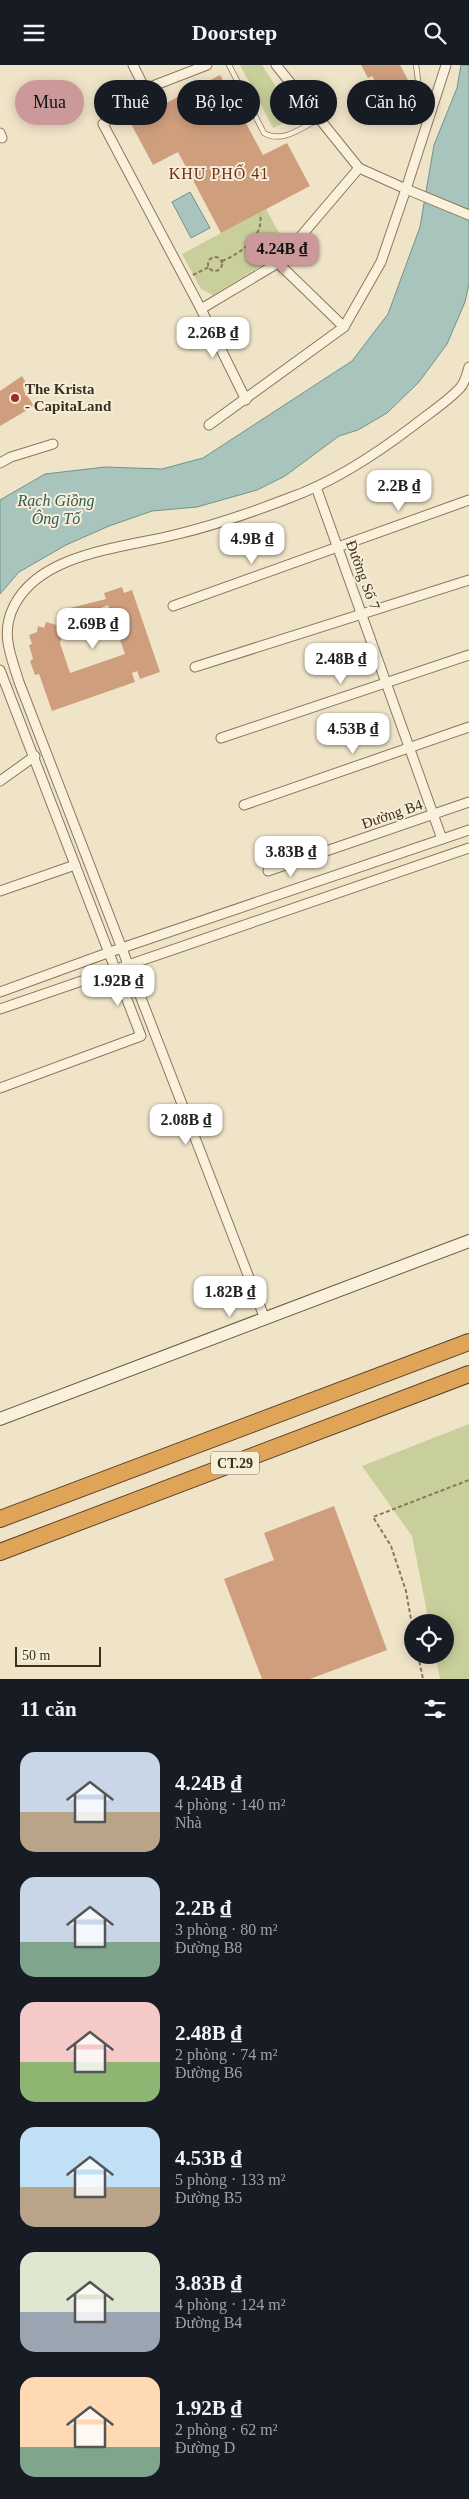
<!DOCTYPE html>
<html lang="vi">
<meta charset="utf-8">
<style>
body{margin:0;font-family:"Times New Roman",serif;background:#20242c;color:#f1f3f6;height:100vh;display:flex;flex-direction:column;font-size:19px;white-space:nowrap}
*{box-sizing:border-box;margin:0}
p{font-size:16px;color:#9ea1a6}
.icon{flex:none;width:28px;height:28px;fill:none;stroke:currentColor;stroke-width:2;stroke-linecap:round;stroke-linejoin:round}
.map{position:relative;height:1614px;overflow:hidden}
.drawer{display:flex;flex-direction:column;background:#171b24;flex:1}
.drawer>*{flex:none}
.hud{position:absolute;left:15px;top:15px;width:440px;height:45px;display:flex;gap:10px}
.controls{position:absolute;left:404px;top:1549px;display:grid;gap:10px}
.controls a{display:grid;place-items:center;width:50px;height:50px;border-radius:50%;background:#171b24;box-shadow:0 2px 12px #0003;font-size:25px}
.scale{position:absolute;left:15px;bottom:12px;width:86px;box-sizing:border-box;padding-left:5px;border:2px solid #3d2e20;border-top:0;font-size:14px;line-height:18px;white-space:nowrap;color:#3d2e20;-webkit-text-stroke:4px #f7eed8;paint-order:stroke}
.price{position:absolute;translate:-50% -42px;padding:0 11px;border-radius:10px;background:#fff;color:#222;font-size:16px;line-height:32px;filter:drop-shadow(0 1px 2px #0008)}
.price::after{content:'';position:absolute;left:50%;top:30px;width:15px;height:11px;margin-left:-8px;background:inherit;clip-path:polygon(0 0,100% 0,50% 100%)}
.price.current{background:#cc999b;color:#111}
ul{padding:0;list-style:none}
li{display:flex;align-items:center;gap:15px;height:125px;padding:0 20px}
li span{display:grid;place-items:center;flex:none;width:140px;height:100px;border-radius:15px;color:#555}
li>.icon{margin-inline-start:auto}
span .icon{width:60px;height:60px;fill:#fffc;stroke-width:1}
li b{font-size:21px}
h2{display:flex;justify-content:space-between;align-items:center;height:60px;padding:0 20px;font-size:21px}
.pill{padding:0 18px;border-radius:22px;background:#171b24;box-shadow:0 2px 12px #0003;font-size:18px;line-height:45px}
.pill.current{background:#cc999b;color:#111}
header{display:flex;justify-content:space-between;align-items:center;height:65px;padding:0 20px;background:#171b24;font-size:22px;font-weight:700}
.map>svg:first-child{display:block}
.green{fill:#c9cf9b}
.water{fill:#a9c4bc;stroke:#6f938a}
.building{fill:#cf9f7d;fill-rule:evenodd}
.lines{fill:none;stroke-linecap:round;stroke-linejoin:round}
.service-casing{stroke:#8d765c;stroke-width:6}
.minor-casing{stroke:#8d765c;stroke-width:11}
.secondary-casing{stroke:#6f573f;stroke-width:14}
.motorway-casing{stroke:#5b4430;stroke-width:18}
.path{stroke:#8d765c;stroke-width:2;stroke-dasharray:4 2.5;stroke-linecap:butt}
.service{stroke:#faf1dc;stroke-width:4.5}
.minor{stroke:#faf1dc;stroke-width:9}
.secondary{stroke:#faf1dc;stroke-width:12}
.motorway{stroke:#e0a458;stroke-width:16}
.poi-dot{fill:#9e2a2b;stroke:#f7eed8;stroke-width:2}
.labels{text-anchor:middle;stroke-width:4;stroke-linejoin:round;paint-order:stroke}
.shield{fill:#f7eed8;stroke:#756857;stroke-width:1}
.shield-label{font-size:14px;font-weight:bold;fill:#3d2e20}
.poi-label{font-size:15px;font-weight:bold;fill:#3d2e20;stroke:#f7eed8;text-anchor:start}
.street-label{font-size:15px;fill:#3d2e20;stroke:#f7eed8}
.neighbourhood-label{font-size:16px;letter-spacing:1px;fill:#6b2e1e;stroke:#f7eed8}
.water-label{font-size:16px;font-style:italic;fill:#2f5d5a;stroke:#f7eed8}
</style>
<header><svg class="icon" aria-label="menu" viewBox="0 0 24 24"><path d="M4 6h16M4 12h16M4 18h16"/></svg>Doorstep<svg class="icon" aria-label="search" viewBox="0 0 24 24"><circle cx="10" cy="10" r="6"/><path d="M15 15l6 6"/></svg></header>
<div class="map">
<svg width="469" height="1614" viewBox="0 0 469 1614">
<rect width="100%" height="100%" fill="#f0e4c8"/>
<g class="green">
<path d="M240,0H262L293,49L290,55L273,63Z"/>
<path d="M266,144L284,177L267,197L213,230L201,224L182,189Z"/>
<path d="M469,1359V1614H440L435,1590H445V1558L429,1557L412,1471L362,1401Z"/>
</g>
<g class="water">
<path d="M461,0H469V219L465,237L447,279L419,317L387,348L358,365L339,371L285,411L257,425L197,442L152,446L109,461L66,480L19,507L0,529V435L45,409L105,402L162,404L203,393L352,296L388,249L420,162L434,80L457,23Z"/>
<path d="M190,127L210,163L191,173L172,137Z"/>
</g>
<g class="building">
<path d="M361,0H400L408,15L383,30L372,11L368,13Z"/>
<path d="M220,10L263,90L287,78L310,121L221,168L178,87L153,100L130,57Z"/>
<path d="M22,311L28,322L23,324L34,341L0,361V326Z"/>
<path d="M122,522L124,528L132,525L160,607L140,614L137,606L132,608L135,617L52,646L39,609L35,610L30,596L33,594L29,580L32,579L29,570L37,567L38,561L44,563L46,557L60,561L63,548L71,545L70,543L106,534L104,528ZM108,540L125,589L70,608L60,578L68,553L73,552L74,554Z"/>
<path d="M334,1441L387,1585L310,1614H262L224,1514L274,1495L264,1468Z"/>
</g>
<g class="lines">
<g class="service-casing">
<g id="service">
<path d="M229,0L264,68C282,79 303,62 319,54"/>
<path d="M416,0L418,15"/>
</g>
</g>
<g class="minor-casing">
<g id="minor">
<path d="M133,0L145,24"/>
<path d="M207,0L145,24L103,59L201,244L278,198L359,103L406,124L381,197L344,262L209,360"/>
<path d="M276,0L359,103"/>
<path d="M446,0L406,124L469,150"/>
<path d="M0,68L2,73"/>
<path d="M278,198L344,262"/>
<path d="M201,244L246,335"/>
<path d="M0,398L11,392L53,379"/>
<path d="M316,422L442,774"/>
<path d="M173,541L469,435"/>
<path d="M195,602L469,515"/>
<path d="M0,605L141,971L0,1023"/>
<path d="M221,673L469,590"/>
<path d="M0,716L35,691"/>
<path d="M244,740L469,662"/>
<path d="M268,806L469,737"/>
<path d="M0,826L75,800"/>
<path d="M0,927L110,887L469,765"/>
<path d="M0,944L469,783"/>
<path d="M265,1254L19,617C11,591 0,568 14,541C41,487 125,483 178,469C215,460 253,447 289,433C334,417 375,390 413,361C428,349 447,337 460,323C465,318 467,309 469,302"/>
</g>
</g>
<g class="secondary-casing">
<path id="secondary" d="M0,1354L469,1176"/>
</g>
<g class="motorway-casing">
<g id="motorway">
<path d="M0,1454L469,1277"/>
<path d="M0,1487L469,1309"/>
</g>
</g>
<g class="path">
<circle cx="215" cy="199" r="7"/>
<path d="M222,196C240,189 265,171 260,149"/>
<path d="M193,210L209,202"/>
<path d="M412,1560L406,1526L391,1481L373,1452L469,1415"/>
<path d="M418,1590L423,1614"/>
</g>
<use href="#service" class="service"/>
<use href="#minor" class="minor"/>
<use href="#secondary" class="secondary"/>
<use href="#motorway" class="motorway"/>
</g>
<circle class="poi-dot" cx="15" cy="333" r="5"/>
<g class="labels">
<rect class="shield" x="211" y="1386.5" width="48" height="23" rx="4"/>
<g class="shield-label">
<text x="235" y="1403">CT.29</text>
</g>
<g class="poi-label">
<text x="25" y="329">The Krista<tspan x="25" dy="17">- CapitaLand</tspan></text>
</g>
<g class="street-label">
<text transform="translate(363 510) rotate(70)" y="5">Đường Số 7</text>
<text transform="translate(392 749) rotate(-19)" y="5">Đường B4</text>
</g>
<g class="neighbourhood-label">
<text x="219" y="114">KHU PHỐ 41</text>
</g>
<g class="water-label">
<text x="56" y="441">Rạch Giồng<tspan x="56" dy="18">Ông Tố</tspan></text>
</g>
</g>
</svg>
<div class="controls">
<a><svg class="icon" aria-label="locate" viewBox="0 0 24 24"><circle cx="12" cy="12" r="6"/><path d="M12 2v4M12 18v4M2 12h4M18 12h4"/></svg></a>
</div>
<div class="scale">50 m</div>
<b class="price current" style="left:282px;top:210px">4.24B ₫</b>
<b class="price" style="left:213px;top:294px">2.26B ₫</b>
<b class="price" style="left:399px;top:447px">2.2B ₫</b>
<b class="price" style="left:252px;top:500px">4.9B ₫</b>
<b class="price" style="left:93px;top:585px">2.69B ₫</b>
<b class="price" style="left:341px;top:620px">2.48B ₫</b>
<b class="price" style="left:353px;top:690px">4.53B ₫</b>
<b class="price" style="left:291px;top:813px">3.83B ₫</b>
<b class="price" style="left:118px;top:942px">1.92B ₫</b>
<b class="price" style="left:186px;top:1081px">2.08B ₫</b>
<b class="price" style="left:230px;top:1253px">1.82B ₫</b>
<div class="hud">
<a class="pill current">Mua</a>
<a class="pill">Thuê</a>
<a class="pill">Bộ lọc</a>
<a class="pill">Mới</a>
<a class="pill">Căn hộ</a>
</div>
</div>
<section class="drawer">
<h2>11 căn<svg class="icon" aria-label="filters" viewBox="0 0 24 24"><path d="M4 7h16M4 17h16"/><circle cx="9" cy="7" r="2"/><circle cx="15" cy="17" r="2"/></svg></h2>
<ul>
<li><span style="background:linear-gradient(#c9d6e8 60%,#b9a48a 0)"><svg class="icon" aria-label="home" viewBox="0 0 24 24"><path d="M3 11l9-7 9 7M6 9v11h12V9"/></svg></span><div><b>4.24B ₫</b><p>4 phòng · 140 m²</p><p>Nhà</p></div></li>
<li><span style="background:linear-gradient(#c9d6e8 65%,#7fa58c 0)"><svg class="icon" aria-label="home" viewBox="0 0 24 24"><path d="M3 11l9-7 9 7M6 9v11h12V9"/></svg></span><div><b>2.2B ₫</b><p>3 phòng · 80 m²</p><p>Đường B8</p></div></li>
<li><span style="background:linear-gradient(#f6c9c9 60%,#8fb573 0)"><svg class="icon" aria-label="home" viewBox="0 0 24 24"><path d="M3 11l9-7 9 7M6 9v11h12V9"/></svg></span><div><b>2.48B ₫</b><p>2 phòng · 74 m²</p><p>Đường B6</p></div></li>
<li><span style="background:linear-gradient(#bfe0f5 60%,#b9a48a 0)"><svg class="icon" aria-label="home" viewBox="0 0 24 24"><path d="M3 11l9-7 9 7M6 9v11h12V9"/></svg></span><div><b>4.53B ₫</b><p>5 phòng · 133 m²</p><p>Đường B5</p></div></li>
<li><span style="background:linear-gradient(#dfe7d0 60%,#9aa5b1 0)"><svg class="icon" aria-label="home" viewBox="0 0 24 24"><path d="M3 11l9-7 9 7M6 9v11h12V9"/></svg></span><div><b>3.83B ₫</b><p>4 phòng · 124 m²</p><p>Đường B4</p></div></li>
<li><span style="background:linear-gradient(#ffd9b3 70%,#7fa58c 0)"><svg class="icon" aria-label="home" viewBox="0 0 24 24"><path d="M3 11l9-7 9 7M6 9v11h12V9"/></svg></span><div><b>1.92B ₫</b><p>2 phòng · 62 m²</p><p>Đường D</p></div></li>
</ul>
</section>
